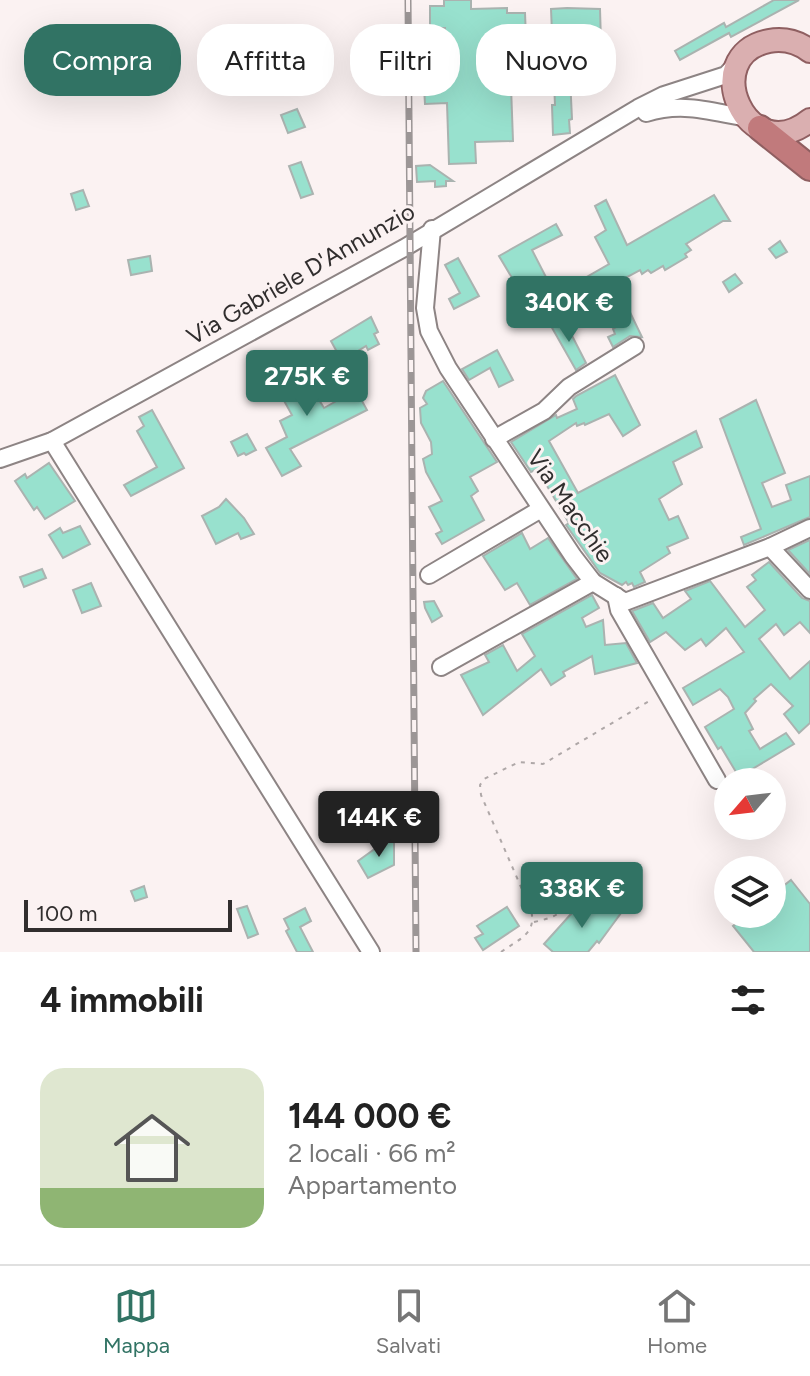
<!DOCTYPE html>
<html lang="it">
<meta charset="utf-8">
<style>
body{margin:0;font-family:Figtree,sans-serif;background:#f2f2f2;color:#222;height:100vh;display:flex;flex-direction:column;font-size:30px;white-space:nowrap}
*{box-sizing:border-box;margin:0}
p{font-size:26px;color:#767676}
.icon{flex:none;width:44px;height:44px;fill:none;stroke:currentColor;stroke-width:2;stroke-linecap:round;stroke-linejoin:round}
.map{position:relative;height:952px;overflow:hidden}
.drawer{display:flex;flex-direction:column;background:#fff;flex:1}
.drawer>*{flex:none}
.banner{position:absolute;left:24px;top:24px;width:762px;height:72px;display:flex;gap:16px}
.needle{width:52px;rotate:242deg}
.buttons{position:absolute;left:714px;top:768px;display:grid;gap:16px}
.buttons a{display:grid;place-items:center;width:72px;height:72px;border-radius:50%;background:#fff;box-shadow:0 8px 32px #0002;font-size:40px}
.scale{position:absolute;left:24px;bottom:20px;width:208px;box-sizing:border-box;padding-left:8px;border:4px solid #312e2e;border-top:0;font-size:22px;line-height:28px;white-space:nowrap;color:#312e2e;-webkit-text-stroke:6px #fbf2f2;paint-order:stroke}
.price{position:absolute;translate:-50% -68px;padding:0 18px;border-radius:8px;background:#317364;color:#fff;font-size:26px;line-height:52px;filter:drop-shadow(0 2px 4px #0008)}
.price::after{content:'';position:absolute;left:50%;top:48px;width:24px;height:18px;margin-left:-12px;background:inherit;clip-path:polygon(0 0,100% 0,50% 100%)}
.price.selected{background:#222;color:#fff}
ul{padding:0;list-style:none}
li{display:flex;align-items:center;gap:24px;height:200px;padding:0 40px}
li span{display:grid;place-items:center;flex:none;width:224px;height:160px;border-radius:24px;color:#555}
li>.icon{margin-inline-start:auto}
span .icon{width:96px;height:96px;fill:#fffc;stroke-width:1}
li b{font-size:34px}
h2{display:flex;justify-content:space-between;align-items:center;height:96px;padding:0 40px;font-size:34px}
.tag{padding:0 28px;border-radius:32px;background:#fff;box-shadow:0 8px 32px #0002;font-size:28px;line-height:72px}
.tag.selected{background:#317364;color:#fff}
.menu{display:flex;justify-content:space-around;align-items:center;height:112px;border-top:2px solid #e0e0e0;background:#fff;font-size:22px;color:#767676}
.menu a{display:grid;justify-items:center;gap:4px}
.menu .selected{color:#317364}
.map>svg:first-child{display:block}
.building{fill:#98e1ce;stroke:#aab3b0;stroke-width:2}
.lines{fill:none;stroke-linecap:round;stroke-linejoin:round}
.minor-casing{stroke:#8d8484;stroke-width:20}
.major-casing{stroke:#8f5f61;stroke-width:26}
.highway-casing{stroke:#8f5f61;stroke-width:28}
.path{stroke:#afa8a8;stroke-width:2;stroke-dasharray:4 6;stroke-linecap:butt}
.minor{stroke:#fff;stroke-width:16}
.major{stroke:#daafb0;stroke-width:22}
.highway{stroke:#c17a7c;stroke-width:24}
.rail-casing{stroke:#9c9696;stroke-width:7}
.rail{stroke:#fbf2f2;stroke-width:4;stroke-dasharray:12;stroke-linecap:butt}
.labels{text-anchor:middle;stroke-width:6;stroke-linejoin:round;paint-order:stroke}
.street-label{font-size:24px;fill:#312e2e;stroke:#fbf2f2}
</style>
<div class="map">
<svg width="810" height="952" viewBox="0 0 810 952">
<rect width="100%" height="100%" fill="#fbf2f2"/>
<g class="building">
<path d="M444,0H471V9L507,8V13H525L526,38H515L516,58L510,59L513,141L475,142L476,163L449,164L447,103L425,104L424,87L446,86L445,28H430V6H444Z"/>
<path d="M774,0H799L731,37L729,33L680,60L675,51L724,23L726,27Z"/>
<path d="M567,8L600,9L602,76L570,77L572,119L569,120L570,133L553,135L552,105H555L551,9Z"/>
<path d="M297,109L305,127L288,133L281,115Z"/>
<path d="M301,162L313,194L301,198L289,166Z"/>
<path d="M430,165L453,181H446V186L435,187V181L417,182L416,166Z"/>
<path d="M83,190L89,206L76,210L71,194Z"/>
<path d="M714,195L730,221H723L686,244L691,250L685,254L687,257L665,270L663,266L651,273L648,270L642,274L640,270L566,310L557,294L609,264L595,237L606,230L595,206L606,200L627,245Z"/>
<path d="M556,224L562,235L532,250L547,279L521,293L499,256Z"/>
<path d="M780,241L787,252L776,258L769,249Z"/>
<path d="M150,256L152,271L131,275L128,260Z"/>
<path d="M458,258L479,296L454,309L449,299L460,293L445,265Z"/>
<path d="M735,274L742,283L729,292L723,282Z"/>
<path d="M626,304L642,337L630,336L613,347L608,337L615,334L613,329L618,326L613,314L618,312L616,308Z"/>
<path d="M371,317L378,332L374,334L379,344L368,350L366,346L342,361L331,341Z"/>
<path d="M564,320L586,363L576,370L551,326Z"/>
<path d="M497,350L513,380L499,387L490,368L469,380L462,369Z"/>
<path d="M281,373L284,377L290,373L295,383L305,377L324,408L356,390L367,410L290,449L301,466L282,476L266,448L287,437L280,421L292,415L272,379Z"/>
<path d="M615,375L640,425L623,436L609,414L585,425L584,423L577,426L576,423L549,441L578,493L696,431L702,447L673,462L682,484L659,499L669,520L678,516L688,538L667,547L670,553L640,572L645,582L634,587L632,583L628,585L626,582L622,585L600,573L566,525L569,523L537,469L531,472L511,442L556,415L557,418L577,409L573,399L576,396Z"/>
<path d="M443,381L497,462L470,477L478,491L471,496L484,520L442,544L436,534L442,531L429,507L442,501L426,472L423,459L432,454L431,442L421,423L420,408L427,404L423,398L426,391Z"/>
<path d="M756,400L785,473L762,483L772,507L791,500L786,485L810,476V517L744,545L741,537L761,529L720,419Z"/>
<path d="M152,410L184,468L131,496L124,485L157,467L137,431L144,426L139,417Z"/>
<path d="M247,434L256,450L246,455L244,453L238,456L231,442Z"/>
<path d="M49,463L75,501L45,519L37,507L34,510L15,481L25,474L27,478Z"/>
<path d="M226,499L244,518L254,534L241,539L238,533L216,544L202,516L219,507Z"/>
<path d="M80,526L90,544L63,558L49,535L60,528L63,533Z"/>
<path d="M522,533L530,549L548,538L577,579L530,605L517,583L505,590L483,556Z"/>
<path d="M810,540V574L788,550Z"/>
<path d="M769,562L802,598L810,601V633L800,622L784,635L776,624L759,639L790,679L810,661V723L799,733L784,714L793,706L771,684L754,699L756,701L745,713L753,729L749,731L760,749L786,733L794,744L739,777L721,747L718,749L705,727L734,709L728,697L720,689L693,705L683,688L744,652L726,628L706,646L701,639L685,650L666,632L650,642L632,611L653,603L663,618L691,599L685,591L710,581L745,627L765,610L747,587L756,580L752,575Z"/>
<path d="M42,569L46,578L24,587L20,577Z"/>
<path d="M91,583L101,606L82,613L73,590Z"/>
<path d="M592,595L599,608L582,618L586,627L603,620L605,645L626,643L637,663L595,674L592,656L563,672L565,676L551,685L541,669L483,715L461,675L489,662L485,655L503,645L517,671L535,656L522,634Z"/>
<path d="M434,601L442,616L432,622L425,608L424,602Z"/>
<path d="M394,835V865L368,878L358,861Z"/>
<path d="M791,880L810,904V952H754L733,926L749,914H772V895Z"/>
<path d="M144,886L147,897L135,901L131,891Z"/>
<path d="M580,904L589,912L596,904L605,912L610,906L621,913L599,943L597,941L588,952H553L544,944Z"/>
<path d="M247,906L258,934L248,938L237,909Z"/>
<path d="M507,907L519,926L483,950L475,938L483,934L477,926Z"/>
<path d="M305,908L311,921L300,927L313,952H297L286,931L289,929L284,919Z"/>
</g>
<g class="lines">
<g class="minor-casing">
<g id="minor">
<path d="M646,113C681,102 711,111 746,118"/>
<path d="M432,229L425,308L429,331L448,368L573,556L593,582L625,602L770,547L810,528"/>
<path d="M494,439L544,411L569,387L635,346"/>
<path d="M52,441L371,952"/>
<path d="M0,459L52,441L404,248L638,108L664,95L726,75L739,61"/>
<path d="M770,547L810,590"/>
<path d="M429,575L541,509"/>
<path d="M616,596L619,610L717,780"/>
<path d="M441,667L593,582"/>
</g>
</g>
<g class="major-casing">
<path id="major" d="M810,51C798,42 785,38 769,41C697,55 747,171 810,120"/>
</g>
<g class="highway-casing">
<path id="highway" d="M760,128L810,168"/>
</g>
<g class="path">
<path d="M534,922C543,920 552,918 559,913C576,901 587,883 609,887"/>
<path d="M501,952C519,939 537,934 531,910L481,795L480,785L484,779L519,762L543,764L651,700"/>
</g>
<use href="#minor" class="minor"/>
<use href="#major" class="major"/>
<use href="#highway" class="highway"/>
<g class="rail-casing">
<path id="rail" d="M408,0L416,952"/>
</g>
<use href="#rail" class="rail"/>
</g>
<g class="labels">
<g class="street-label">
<text transform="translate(301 274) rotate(-30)" y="8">Via Gabriele D'Annunzio</text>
<text transform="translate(570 506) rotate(55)" y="8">Via Macchie</text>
</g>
</g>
</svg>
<div class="buttons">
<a><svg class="needle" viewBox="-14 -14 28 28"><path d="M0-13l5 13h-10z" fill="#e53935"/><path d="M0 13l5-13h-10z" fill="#767676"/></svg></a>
<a><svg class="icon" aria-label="layers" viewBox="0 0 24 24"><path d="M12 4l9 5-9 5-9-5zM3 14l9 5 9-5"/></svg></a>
</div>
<div class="scale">100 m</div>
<b class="price" style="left:569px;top:344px">340K €</b>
<b class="price" style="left:307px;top:418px">275K €</b>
<b class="price selected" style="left:379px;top:859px">144K €</b>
<b class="price" style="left:582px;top:930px">338K €</b>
<div class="banner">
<a class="tag selected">Compra</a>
<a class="tag">Affitta</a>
<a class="tag">Filtri</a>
<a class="tag">Nuovo</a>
</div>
</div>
<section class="drawer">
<h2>4 immobili<svg class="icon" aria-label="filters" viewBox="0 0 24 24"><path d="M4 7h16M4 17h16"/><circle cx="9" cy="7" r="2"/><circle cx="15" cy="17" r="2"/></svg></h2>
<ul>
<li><span style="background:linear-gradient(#dfe7d0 75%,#8fb573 0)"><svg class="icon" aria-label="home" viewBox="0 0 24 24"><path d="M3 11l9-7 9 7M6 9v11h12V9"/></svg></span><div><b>144 000 €</b><p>2 locali · 66 m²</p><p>Appartamento</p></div></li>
</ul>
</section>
<nav class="menu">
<a class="selected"><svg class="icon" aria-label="map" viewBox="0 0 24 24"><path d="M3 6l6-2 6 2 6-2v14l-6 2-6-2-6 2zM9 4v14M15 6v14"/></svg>Mappa</a>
<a><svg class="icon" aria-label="saved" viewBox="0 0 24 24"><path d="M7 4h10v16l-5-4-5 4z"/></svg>Salvati</a>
<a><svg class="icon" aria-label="home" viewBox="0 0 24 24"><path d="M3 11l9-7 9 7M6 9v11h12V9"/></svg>Home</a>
</nav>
